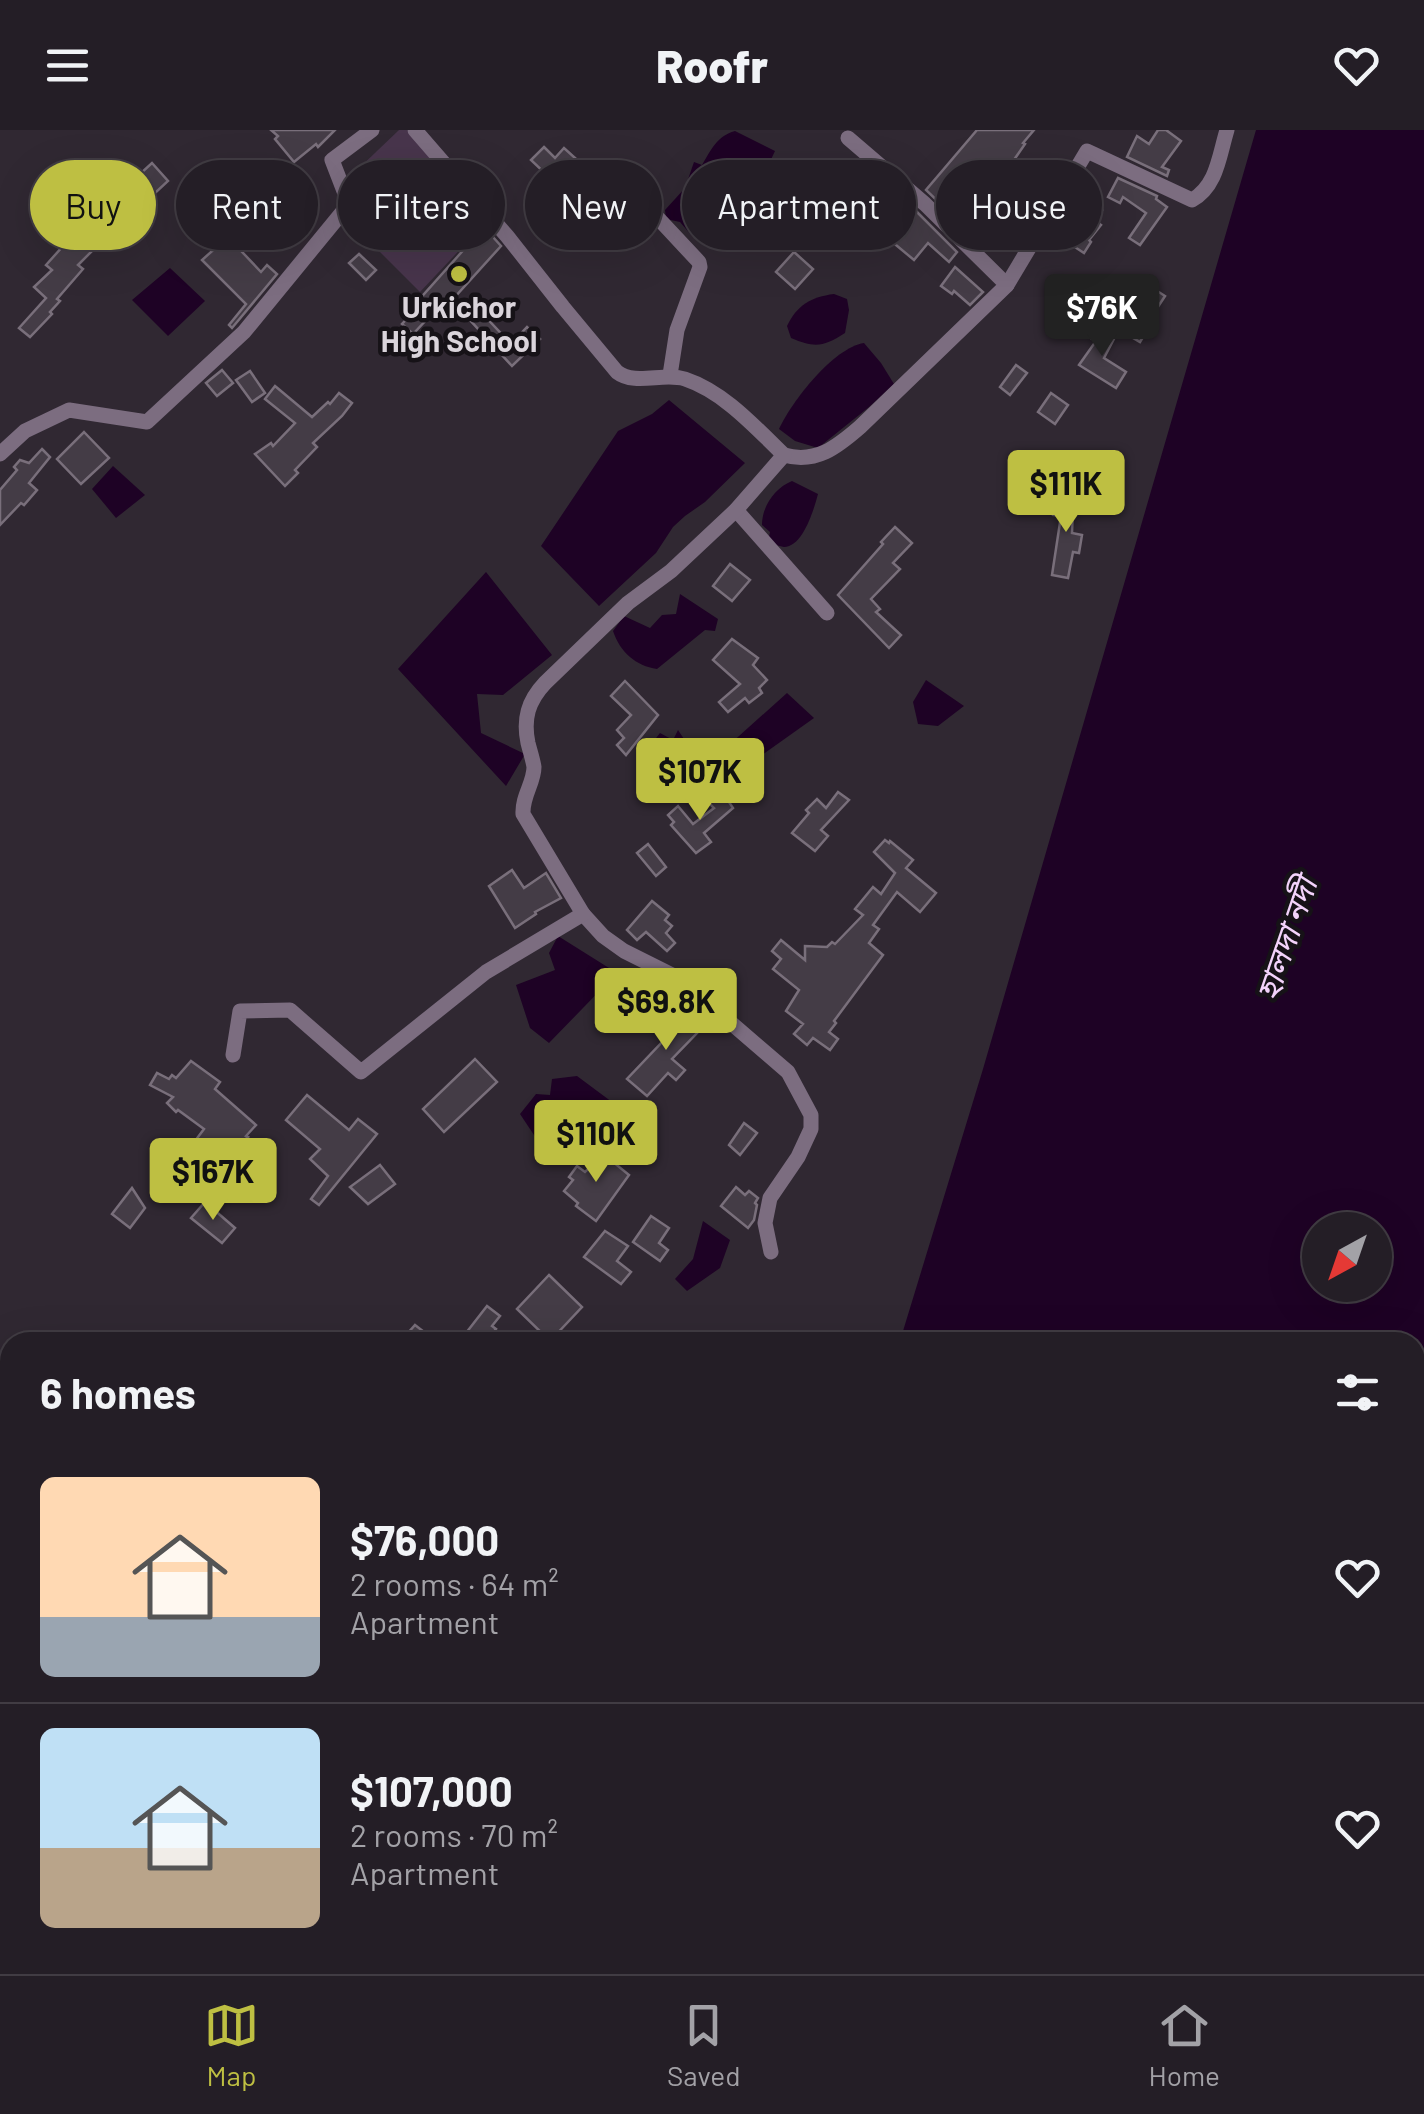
<!DOCTYPE html>
<meta charset="utf-8">
<style>
body{margin:0;font-family:Barlow,"Noto Sans Bengali",sans-serif;background:#2c272e;color:#f1f3f6;height:100vh;display:flex;flex-direction:column;font-size:38px;white-space:nowrap}
*{box-sizing:border-box;margin:0}
p{font-size:32px;color:#a3a2a7}
.icon{flex:none;width:55px;height:55px;fill:none;stroke:currentColor;stroke-width:2;stroke-linecap:round;stroke-linejoin:round}
.map{position:relative;flex:1;overflow:hidden}
.side{position:absolute;left:0px;top:1202px;width:1425px;height:642px;display:flex;flex-direction:column;background:#241e26;border-radius:30px 30px 0 0;box-shadow:0 10px 40px #0002,0 0 0 2px #413c43}
.side>*{flex:none}
.guide{position:absolute;left:30px;top:30px;width:1365px;height:90px;display:flex;gap:20px}
.needle{width:65px;rotate:220deg}
.buttons{position:absolute;left:1302px;top:1082px;display:grid;gap:20px}
.buttons a{display:grid;place-items:center;width:90px;height:90px;border-radius:50%;background:#241e26;box-shadow:0 10px 40px #0002,0 0 0 2px #413c43;font-size:50px}
.price{position:absolute;translate:-50% -85px;padding:0 22px;border-radius:10px;background:#bebf42;color:#111;font-size:32px;line-height:65px;filter:drop-shadow(0 2px 5px #0008)}
.price::after{content:'';position:absolute;left:50%;top:60px;width:30px;height:22px;margin-left:-15px;background:inherit;clip-path:polygon(0 0,100% 0,50% 100%)}
.price.on{background:#222;color:#fff}
ul{padding:0;list-style:none}
li{display:flex;align-items:center;gap:30px;height:250px;padding:0 40px}
li+li{border-top:2px solid #413c43}
li span{display:grid;place-items:center;flex:none;width:280px;height:200px;border-radius:15px;color:#555}
li>.icon{margin-inline-start:auto}
span .icon{width:120px;height:120px;fill:#fffc;stroke-width:1}
li b{font-size:42px}
h2{display:flex;justify-content:space-between;align-items:center;height:120px;padding:0 40px;font-size:42px}
.pill{padding:0 35px;border-radius:45px;background:#241e26;box-shadow:0 10px 40px #0002,0 0 0 2px #413c43;font-size:35px;line-height:90px}
.pill.on{background:#bebf42;color:#111}
header{display:flex;justify-content:space-between;align-items:center;height:130px;padding:0 40px;background:#241e26;font-size:45px;font-weight:800}
.menu{display:flex;justify-content:space-around;align-items:center;height:140px;border-top:2px solid #413c43;background:#241e26;font-size:28px;color:#a3a2a7}
.menu a{display:grid;justify-items:center;gap:5px}
.menu .on{color:#bebf42}
.map>svg:first-child{display:block}
.green{fill:#48354c}
.water{fill:#1e0225;fill-rule:evenodd}
.building{fill:#443c46;stroke:#796f7b;stroke-width:2.5}
.lines{fill:none;stroke-linecap:round;stroke-linejoin:round}
.street{stroke:#7c6d80;stroke-width:15}
.poi-dot{fill:#bebf42;stroke:#161217;stroke-width:4}
.labels{text-anchor:middle;stroke-width:9;stroke-linejoin:round;paint-order:stroke}
.poi-label{font-size:30px;font-weight:bold;fill:#dad4db;stroke:#161217}
.water-label{font-size:32px;font-style:italic;fill:#f3d3fb;stroke:#161217}
</style>
<header><svg class="icon" aria-label="menu" viewBox="0 0 24 24"><path d="M4 6h16M4 12h16M4 18h16"/></svg>Roofr<svg class="icon" aria-label="heart" viewBox="0 0 24 24"><path d="M12 20l-8-8c-3-5 5-10 8-4 3-6 11-1 8 4z"/></svg></header>
<div class="map">
<svg width="1424" height="1844" viewBox="0 0 1424 1844">
<rect width="100%" height="100%" fill="#302832"/>
<path class="green" d="M399,0H407L485,93L420,162L357,99L354,43Z"/>
<g class="water">
<path d="M1256,0H1424V1435L1415,1449V1212H897L903,1201L983,939ZM1320,1100H1375V1155H1320Z"/>
<path d="M735,1L775,21L758,57L738,61L740,80L736,92L721,87L715,92L722,110L716,114L692,106L680,92L666,89L665,80L685,58L694,32L702,35C711,20 717,6 735,1Z"/>
<path d="M170,138L205,171L168,206L132,170Z"/>
<path d="M834,164L847,169L849,180L845,203C823,217 815,218 791,208L787,196C797,175 811,167 834,164Z"/>
<path d="M864,213L881,233L894,254L869,277L818,318L795,311L779,299C792,271 833,218 864,213Z"/>
<path d="M669,270L745,333L705,372L685,386L673,397L656,423L599,476L541,416L618,301L652,284Z"/>
<path d="M113,336L145,365L116,388L92,359Z"/>
<path d="M792,351L818,364C814,379 803,417 784,417C782,417 770,413 768,412L770,402L762,395C762,376 775,358 792,351Z"/>
<path d="M486,442L552,525L503,565L477,564L481,603L525,624L506,656L398,539Z"/>
<path d="M680,464L718,489L715,501L705,500L657,539C636,536 620,522 613,501L624,486L650,498L662,485L676,484Z"/>
<path d="M926,550L964,576L938,596L918,594L913,572Z"/>
<path d="M787,563L814,588L748,635L729,615Z"/>
<path d="M678,600L688,615L686,635L665,652L647,645L642,626L660,603L673,610Z"/>
<path d="M558,806L617,843L549,913L530,898L516,855L555,840L549,823Z"/>
<path d="M577,946L616,975L591,1013L565,996L544,1020L520,984L536,964L550,965L552,949Z"/>
<path d="M703,1091L730,1110L720,1138L687,1161L675,1149L693,1129Z"/>
<path d="M644,1835H1161L1155,1844H638Z"/>
</g>
<g class="building">
<path d="M271,0H335L318,17L316,14L294,32L275,9L278,6Z"/>
<path d="M977,0H1034L1023,13L1025,14L1009,37L1014,41L1003,54L1012,61L984,94L961,74L953,86L926,60Z"/>
<path d="M1158,0H1166L1181,11L1162,37L1169,40L1167,46L1127,27L1137,6L1149,14Z"/>
<path d="M544,17L555,28L564,18L584,36L573,48L576,50L554,75L564,83L554,95L538,82L541,78L530,69L549,47L531,30Z"/>
<path d="M152,33L168,51L142,75L146,79L132,93L118,80L136,61L129,54Z"/>
<path d="M1118,48L1157,66L1156,69L1167,77L1140,115L1129,108L1146,83L1123,67L1120,73L1108,67Z"/>
<path d="M855,61L872,75L850,106L831,90Z"/>
<path d="M1089,69L1102,80L1093,89L1101,95L1089,110L1091,112L1084,123L1061,108Z"/>
<path d="M100,75L119,94L78,135L83,139L57,169L60,171L50,182L52,184L30,207L19,198L46,168L34,157L52,140L46,135Z"/>
<path d="M915,80L957,122L949,132L928,113L914,130L890,110Z"/>
<path d="M484,97L501,116L435,189L431,185L413,204L402,194L420,175L417,172Z"/>
<path d="M228,107L261,142L267,135L277,144L232,198L229,195L246,174L202,130Z"/>
<path d="M794,122L813,139L795,159L776,142Z"/>
<path d="M359,124L376,140L366,150L349,133Z"/>
<path d="M955,137L983,162L970,175L954,161L952,164L941,156Z"/>
<path d="M1145,153L1165,166L1150,189L1153,191L1140,212L1116,198Z"/>
<path d="M479,180L511,214L527,197L540,209L512,236L469,189Z"/>
<path d="M1097,195L1115,207L1104,228L1126,242L1116,258L1079,235L1096,211L1089,207Z"/>
<path d="M1016,235L1027,243L1010,265L1000,257Z"/>
<path d="M222,240L233,253L217,266L206,253Z"/>
<path d="M250,241L265,263L252,272L236,250Z"/>
<path d="M275,256L312,287L328,272L330,274L339,263L352,273L342,286L313,313L317,317L295,340L298,343L285,356L255,324L271,313L273,316L295,293L265,269Z"/>
<path d="M1051,263L1068,275L1055,294L1038,282Z"/>
<path d="M84,302L109,328L81,354L57,329Z"/>
<path d="M42,319L50,327L29,353L37,360L24,375L21,373L0,395V360L17,340L14,337L20,330L29,333Z"/>
<path d="M1067,355L1074,356L1072,403L1082,405L1079,423L1073,422L1068,448L1052,445L1061,386L1053,385L1054,372L1063,373Z"/>
<path d="M895,397L912,413L893,433L900,439L871,469L880,479L876,482L901,505L889,518L838,465L883,414L881,412Z"/>
<path d="M730,434L750,450L732,471L713,456Z"/>
<path d="M732,509L758,528L753,535L767,550L759,558L762,563L749,573L745,568L728,582L719,572L740,554L713,530Z"/>
<path d="M625,551L658,585L626,625L617,615L624,608L617,600L631,585L611,566Z"/>
<path d="M717,662L725,670L727,669L733,678L704,703L711,712L696,723L671,695L674,692L668,685L678,676L693,694L714,678L708,672Z"/>
<path d="M838,662L849,670L821,700L828,706L815,721L792,703L809,683L806,680L817,669L826,678Z"/>
<path d="M885,710L889,713L890,711L913,730L906,738L936,763L920,782L897,762L873,795L879,799L869,813L883,825L834,891L836,893L829,902L838,909L830,920L813,908L807,915L794,904L803,894L786,881L799,860L773,839L781,829L772,821L781,810L805,830V816L827,817L832,812L835,814L863,785L855,779L873,757L881,764L895,743L874,722Z"/>
<path d="M648,714L666,737L656,746L637,723Z"/>
<path d="M512,740L524,758L546,743L561,768L535,782L536,784L515,798L489,756Z"/>
<path d="M652,771L669,785L665,790L672,796L666,803L675,813L667,821L646,802L637,810L627,800Z"/>
<path d="M691,877L702,886L693,897L698,902L672,929L685,940L676,950L668,943L647,966L627,949L664,910L658,904L675,886L680,891Z"/>
<path d="M475,929L497,952L444,1002L423,979Z"/>
<path d="M191,931L220,952L215,959L256,995L246,1006L248,1007L215,1037L210,1031L208,1034L189,1019L204,999L178,980L176,982L167,973L173,967L150,955L157,943L169,949L172,945L176,948Z"/>
<path d="M307,965L349,1000L358,989L377,1004L319,1075L311,1069L328,1046L310,1029L320,1019L286,990Z"/>
<path d="M744,993L757,1003L740,1025L729,1015Z"/>
<path d="M609,1020L617,1028L613,1032L629,1045L596,1091L576,1076L578,1073L564,1061L573,1050L569,1047L577,1036L585,1042Z"/>
<path d="M380,1035L395,1054L368,1074L350,1057Z"/>
<path d="M736,1057L745,1065L749,1061L758,1068L755,1073L757,1075L754,1090L748,1098L721,1076Z"/>
<path d="M132,1058L145,1078L130,1098L112,1084Z"/>
<path d="M205,1072L235,1098L222,1113L191,1088Z"/>
<path d="M651,1086L669,1098L659,1113L668,1120L660,1131L633,1112Z"/>
<path d="M605,1101L628,1116L617,1131L631,1142L621,1154L584,1127Z"/>
<path d="M549,1145L582,1177L550,1211L517,1179Z"/>
<path d="M487,1176L500,1186L492,1196L496,1199L485,1212H459Z"/>
<path d="M415,1195L437,1212H400Z"/>
</g>
<g class="lines">
<g class="street">
<path d="M657,87L699,132L700,137L677,200L670,245"/>
<path d="M1007,155L1087,21L1192,70C1217,56 1219,26 1227,0"/>
<path d="M0,324L25,301L69,280L147,292L244,202L349,74L332,30L372,0"/>
<path d="M784,325C816,334 837,317 860,297L1007,155L925,74L848,8"/>
<path d="M736,380L827,483"/>
<path d="M583,784L603,806L624,821L680,849L788,942L811,985V999L798,1027L770,1068L765,1093L771,1122"/>
<path d="M233,925L240,881L290,880L361,942L486,842L583,784L523,684C522,666 534,653 534,637C533,630 530,621 528,613C523,589 528,571 545,553L628,473L671,441L736,380L784,325C755,297 724,262 685,249C664,242 635,256 617,242L563,177L507,106L415,0"/>
</g>
</g>
<circle class="poi-dot" cx="459" cy="144" r="10"/>
<g class="labels">
<g class="poi-label">
<text x="459" y="188">Urkichor<tspan x="459" dy="34">High School</tspan></text>
</g>
<g class="water-label">
<text transform="translate(1287 809) rotate(-71)" y="11">হালদা নদী</text>
</g>
</g>
</svg>
<div class="buttons">
<a><svg class="needle" viewBox="-14 -14 28 28"><path d="M0-13l5 13h-10z" fill="#e53935"/><path d="M0 13l5-13h-10z" fill="#a3a2a7"/></svg></a>
</div>
<b class="price on" style="left:1102px;top:229px">$76K</b>
<b class="price" style="left:1066px;top:405px">$111K</b>
<b class="price" style="left:700px;top:693px">$107K</b>
<b class="price" style="left:666px;top:923px">$69.8K</b>
<b class="price" style="left:596px;top:1055px">$110K</b>
<b class="price" style="left:213px;top:1093px">$167K</b>
<div class="guide">
<a class="pill on">Buy</a>
<a class="pill">Rent</a>
<a class="pill">Filters</a>
<a class="pill">New</a>
<a class="pill">Apartment</a>
<a class="pill">House</a>
</div>
<section class="side">
<h2>6 homes<svg class="icon" aria-label="filters" viewBox="0 0 24 24"><path d="M4 7h16M4 17h16"/><circle cx="9" cy="7" r="2"/><circle cx="15" cy="17" r="2"/></svg></h2>
<ul>
<li><span style="background:linear-gradient(#ffd9b3 70%,#9aa5b1 0)"><svg class="icon" aria-label="home" viewBox="0 0 24 24"><path d="M3 11l9-7 9 7M6 9v11h12V9"/></svg></span><div><b>$76,000</b><p>2 rooms · 64 m²</p><p>Apartment</p></div><svg class="icon" aria-label="heart" viewBox="0 0 24 24"><path d="M12 20l-8-8c-3-5 5-10 8-4 3-6 11-1 8 4z"/></svg></li>
<li><span style="background:linear-gradient(#bfe0f5 60%,#b9a48a 0)"><svg class="icon" aria-label="home" viewBox="0 0 24 24"><path d="M3 11l9-7 9 7M6 9v11h12V9"/></svg></span><div><b>$107,000</b><p>2 rooms · 70 m²</p><p>Apartment</p></div><svg class="icon" aria-label="heart" viewBox="0 0 24 24"><path d="M12 20l-8-8c-3-5 5-10 8-4 3-6 11-1 8 4z"/></svg></li>
</ul>
</section>
</div>
<nav class="menu">
<a class="on"><svg class="icon" aria-label="map" viewBox="0 0 24 24"><path d="M3 6l6-2 6 2 6-2v14l-6 2-6-2-6 2zM9 4v14M15 6v14"/></svg>Map</a>
<a><svg class="icon" aria-label="saved" viewBox="0 0 24 24"><path d="M7 4h10v16l-5-4-5 4z"/></svg>Saved</a>
<a><svg class="icon" aria-label="home" viewBox="0 0 24 24"><path d="M3 11l9-7 9 7M6 9v11h12V9"/></svg>Home</a>
</nav>
